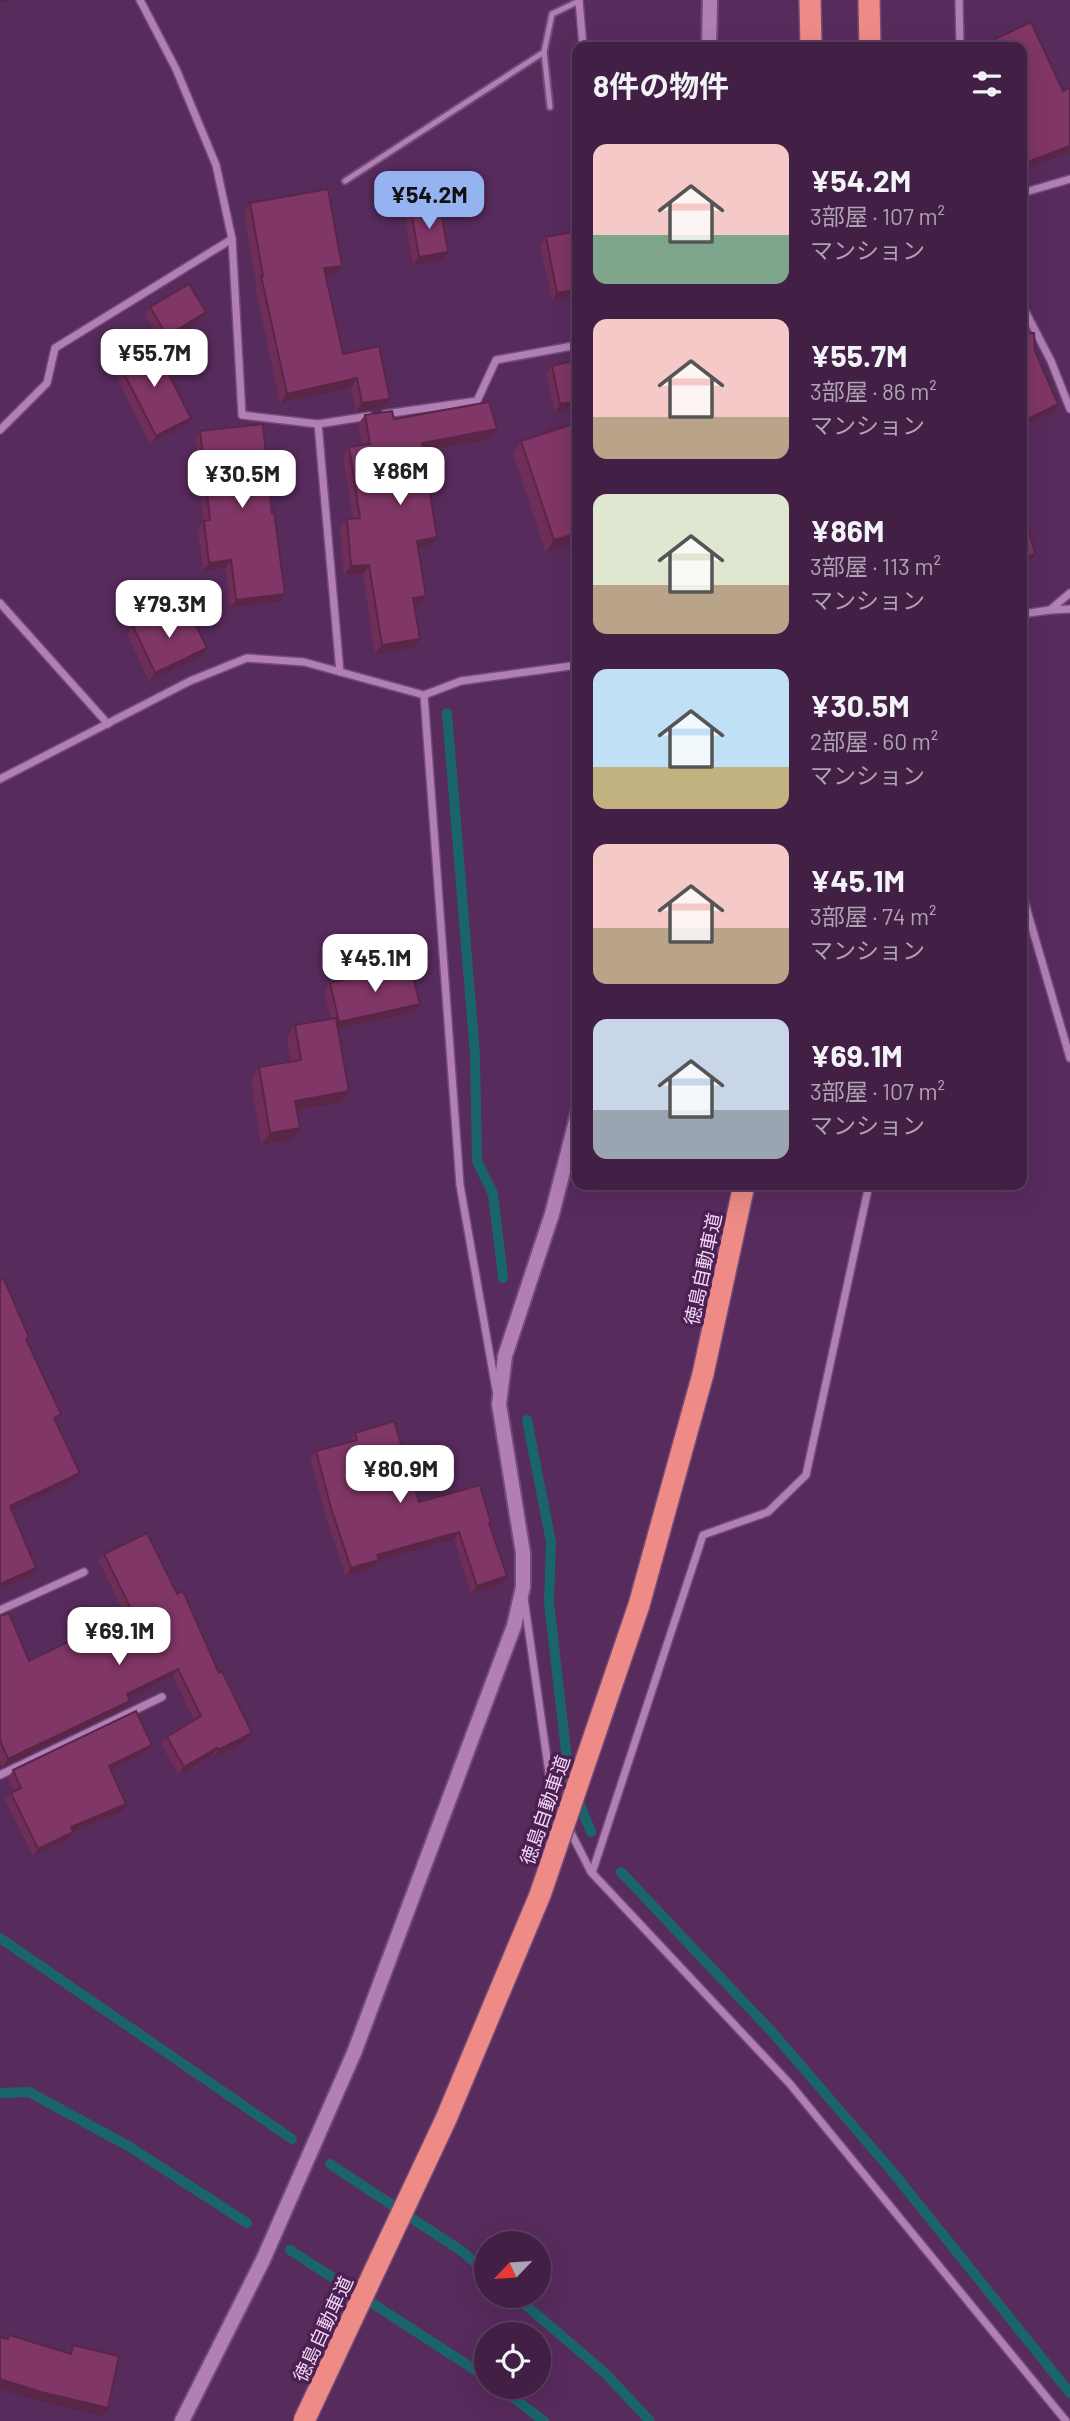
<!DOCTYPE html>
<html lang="ja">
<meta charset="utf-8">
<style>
body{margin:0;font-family:Barlow,"Noto Sans JP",sans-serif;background:#4c2d51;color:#f1f3f6;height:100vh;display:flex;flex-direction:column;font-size:26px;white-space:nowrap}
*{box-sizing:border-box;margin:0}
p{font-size:23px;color:#aea3b3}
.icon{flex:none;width:38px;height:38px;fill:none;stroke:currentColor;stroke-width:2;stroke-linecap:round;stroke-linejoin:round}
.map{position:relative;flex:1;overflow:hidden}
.sheet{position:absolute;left:572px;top:42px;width:455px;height:1148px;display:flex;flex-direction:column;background:#422046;border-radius:14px;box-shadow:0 7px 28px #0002,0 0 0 2px #5a3e5f}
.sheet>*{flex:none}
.needle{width:46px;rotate:245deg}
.fabs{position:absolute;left:474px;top:2231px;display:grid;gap:14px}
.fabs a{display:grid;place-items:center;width:77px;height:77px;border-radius:50%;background:#422046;box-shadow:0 7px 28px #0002,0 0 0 2px #5a3e5f;font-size:35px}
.price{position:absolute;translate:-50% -60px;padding:0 16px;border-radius:14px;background:#fff;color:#222;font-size:23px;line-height:46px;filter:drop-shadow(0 2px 4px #0008)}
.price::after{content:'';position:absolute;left:50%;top:42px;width:21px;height:16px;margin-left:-10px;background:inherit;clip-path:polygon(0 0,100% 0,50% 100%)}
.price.current{background:#95b2f1;color:#111}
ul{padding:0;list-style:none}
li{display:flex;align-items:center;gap:21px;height:175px;padding:0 21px}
li span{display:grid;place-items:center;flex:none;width:196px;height:140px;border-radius:14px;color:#555}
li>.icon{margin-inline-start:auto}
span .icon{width:84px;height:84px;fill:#fffc;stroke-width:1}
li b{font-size:30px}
h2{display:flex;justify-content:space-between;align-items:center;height:84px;padding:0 21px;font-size:30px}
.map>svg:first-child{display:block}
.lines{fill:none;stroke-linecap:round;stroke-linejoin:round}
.stream{stroke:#1a656c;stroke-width:10}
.lane-casing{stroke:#734b77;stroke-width:9}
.street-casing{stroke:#734b77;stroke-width:10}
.secondary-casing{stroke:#734b77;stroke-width:18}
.highway-casing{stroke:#734b77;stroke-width:24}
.lane{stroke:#b17eb6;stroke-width:5}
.street{stroke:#b17eb6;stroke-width:7}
.secondary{stroke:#b17eb6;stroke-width:14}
.highway{stroke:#ee8b86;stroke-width:21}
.highway-bridge-casing{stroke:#734b77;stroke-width:24;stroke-linecap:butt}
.highway-bridge{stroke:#ee8b86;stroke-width:21}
.wall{fill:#6e2e58}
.shaded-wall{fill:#5a2647}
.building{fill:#803666;stroke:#5a2647;stroke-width:2}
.labels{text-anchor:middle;stroke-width:7;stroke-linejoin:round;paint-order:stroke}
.street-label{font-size:19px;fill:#f3d8f5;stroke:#4c2052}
</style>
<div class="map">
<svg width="1070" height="2421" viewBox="0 0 1070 2421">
<rect width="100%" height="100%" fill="#582b5d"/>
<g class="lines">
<g class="stream">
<path d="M447,713L475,1055L477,1161L493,1194L503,1278"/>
<path d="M527,1420L551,1542L549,1602L569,1778L591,1832"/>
<path d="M621,1872L773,2033L891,2170L1070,2393"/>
<path d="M0,1938L292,2139"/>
<path d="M0,2093L29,2092L130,2147L247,2223"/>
<path d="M330,2164L463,2252L486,2272"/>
<path d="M290,2250L486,2377"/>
<path d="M515,2296L604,2372L650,2421"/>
<path d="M499,2387L544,2421"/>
</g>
<g class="lane-casing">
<g id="lane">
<path d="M544,52L550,107"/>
<path d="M345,181L544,52L552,14L579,1"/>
</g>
</g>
<g class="street-casing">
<g id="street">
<path d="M140,0L176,69L216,165L232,239L242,415L318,424L340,672"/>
<path d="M579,0L583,47"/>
<path d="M959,0L960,47"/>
<path d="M1022,193L1070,179"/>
<path d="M1022,305L1051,361L1070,409"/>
<path d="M385,414L477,401L496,360L578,345"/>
<path d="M318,424L369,416"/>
<path d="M0,430L47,383L55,348L232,239"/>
<path d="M0,603L108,724"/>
<path d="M1050,610L1070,609"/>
<path d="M1022,614L1050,610L1070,593"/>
<path d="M424,695L460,1185L496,1390"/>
<path d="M0,779L190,681L247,658L304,662L424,695L461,681L578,665"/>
<path d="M1022,893L1070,1058"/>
<path d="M869,1185L806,1475L768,1512L703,1535L592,1873L790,2084L1066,2421"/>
<path d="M524,1598L552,1794L563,1816"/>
<path d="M0,1610L84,1572"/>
<path d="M0,1775L162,1697"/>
<path d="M568,1827L591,1872"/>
</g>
</g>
<g class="secondary-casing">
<g id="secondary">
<path d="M709,47L710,0"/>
<path d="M182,2421L263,2260L354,2053L514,1626L523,1587V1553L499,1404L505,1356L552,1214L578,1113"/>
</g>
</g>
<g class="highway-casing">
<g id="highway">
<path d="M810,0L811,47"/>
<path d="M869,0L870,47"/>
<path d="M703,1374L744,1185"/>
</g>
</g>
<use href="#lane" class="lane"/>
<use href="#street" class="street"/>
<use href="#secondary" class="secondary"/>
<use href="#highway" class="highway"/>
<g class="highway-bridge-casing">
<path id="highway-bridge" d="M304,2421L446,2119L540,1895L639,1605L703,1374"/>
</g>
<use href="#highway-bridge" class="highway-bridge"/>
</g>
<g class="wall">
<path d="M250,203L335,276L326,277L343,354L390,399L383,408L356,412L351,388L280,403L255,286L256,283L244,212Z"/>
<path d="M411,211L442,260L413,265L405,219Z"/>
<path d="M546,237L578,256V296L552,301L540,245Z"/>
<path d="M150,307L206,312L201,320L162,344L145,315Z"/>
<path d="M117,360L186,426L150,444L112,368Z"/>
<path d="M578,360V407L555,413L546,374L552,366Z"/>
<path d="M365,415L394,419L491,439L423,451L437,537L431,546L418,548L420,606H415L413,648L375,654L363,574L344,575L340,528L347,519L353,518L343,457L349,447L362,445L358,424Z"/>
<path d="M200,431L272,513L285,594L279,602L230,608L226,568L203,571L198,529L203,522L195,439Z"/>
<path d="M521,441L578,542L546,552L513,453Z"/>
<path d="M169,623L201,657L149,681L127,634L133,626Z"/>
<path d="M330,983L414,1012L338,1029L341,1103L297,1111L292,1140L261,1145L251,1079L259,1067L291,1062L287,1036L295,1025L331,1019L324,991Z"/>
<path d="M355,1433L419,1502L490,1525L507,1576L502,1584L471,1594L454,1539L378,1561L373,1568L346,1576L326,1516L310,1459L316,1451L350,1442Z"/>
<path d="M104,1554L177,1594L252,1733L247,1741L213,1758L212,1756L179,1775L161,1744L167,1737L194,1720L173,1676L129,1698L125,1708L3,1767L0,1760V1616L29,1661L125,1615L99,1561Z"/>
<path d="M147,1752L111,1770L121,1812L73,1832L68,1839L33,1856L5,1800L11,1793L14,1791L8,1778L13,1770Z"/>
</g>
<g class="shaded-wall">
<path d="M0,0H10L0,3Z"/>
<path d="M1070,146V152L1022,170V164Z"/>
<path d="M448,252L442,260L413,265L419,257Z"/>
<path d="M342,266L335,276L317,278L324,268Z"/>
<path d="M578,289V296L552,301L557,293Z"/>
<path d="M206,312L201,320L162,344L167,336Z"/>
<path d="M357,378L351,388L280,403L287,394Z"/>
<path d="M390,399L383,408L356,412L362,403Z"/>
<path d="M578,401V407L555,413L560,404Z"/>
<path d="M1058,404L1053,412L1022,427V422Z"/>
<path d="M191,418L186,426L150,444L156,436Z"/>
<path d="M497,429L491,439L415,452L422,443Z"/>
<path d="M578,533V542L546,552L554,540Z"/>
<path d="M437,537L431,546L410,550L417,541Z"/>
<path d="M1035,554L1029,562L1022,564V557Z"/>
<path d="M231,560L226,568L203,571L209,563Z"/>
<path d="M369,565L363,574L344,575L351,566Z"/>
<path d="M285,594L279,602L230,608L236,600Z"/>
<path d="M426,596L420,606L407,608L413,598Z"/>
<path d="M420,639L413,648L375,654L382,645Z"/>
<path d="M207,648L201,657L149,681L155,673Z"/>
<path d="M420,1004L414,1012L333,1030L339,1022Z"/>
<path d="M349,1091L341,1103L287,1112L295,1101Z"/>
<path d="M300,1128L292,1140L261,1145L270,1133Z"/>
<path d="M80,1473L75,1481L4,1514L10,1506Z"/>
<path d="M459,1532L454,1539L378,1561L373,1568L346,1576L351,1568L377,1555Z"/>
<path d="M36,1568L31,1576L0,1589V1584Z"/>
<path d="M507,1576L502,1584L471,1594L477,1586Z"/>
<path d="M178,1669L173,1676L122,1702L127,1694Z"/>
<path d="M130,1701L125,1708L3,1767L8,1759Z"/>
<path d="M252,1733L247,1741L213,1758L218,1750Z"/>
<path d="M152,1745L147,1752L104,1773L109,1766Z"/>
<path d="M217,1748L212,1756L179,1775L184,1767Z"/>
<path d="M126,1804L121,1812L73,1832L68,1839L33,1856L38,1849L71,1827Z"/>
<path d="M0,2379L108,2408L102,2416L35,2400L0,2389Z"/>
</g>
<g class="building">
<path d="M1031,22L1063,91L1070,88V146L1022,164V47H981V46Z"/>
<path d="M328,189L342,266L324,268L343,354L379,346L390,399L362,403L357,378L287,394L261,276H263L250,203Z"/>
<path d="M440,206L448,252L419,257L411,211Z"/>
<path d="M572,232L578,256V289L557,293L546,237Z"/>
<path d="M189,284L206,312L167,336L150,307Z"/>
<path d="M1022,333H1034L1035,351L1058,404L1022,422Z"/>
<path d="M152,342L191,418L156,436L117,360Z"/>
<path d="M578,360V401L560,404L552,366Z"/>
<path d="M489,402L497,429L422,443L437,537L417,541L426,596L413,598L420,639L382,645L369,565L351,566L347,519L360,518L349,447L370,444L365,415L392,411L394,419Z"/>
<path d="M263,424L272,513L274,512L285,594L236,600L231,560L209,563L204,521L210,520L200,431Z"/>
<path d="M570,425L578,446V533L554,540L521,441Z"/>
<path d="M1022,506L1035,554L1022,557Z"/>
<path d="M164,612L169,623L190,613L207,648L155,673L133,626Z"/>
<path d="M410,965L420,1004L339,1022L330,983Z"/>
<path d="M336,1018L349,1091L295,1101L300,1128L270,1133L259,1067L301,1060L295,1025Z"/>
<path d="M4,1279L29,1337L26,1339L61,1414L54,1418L80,1473L10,1506L36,1568L0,1584V1280Z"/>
<path d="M394,1421L419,1502L480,1485L491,1523H489L507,1576L477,1586L459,1532L377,1555L379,1560L351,1568L331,1508L316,1451L357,1440L355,1433Z"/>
<path d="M147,1533L177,1594L183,1591L219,1673L222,1671L252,1733L218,1750L217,1748L184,1767L167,1737L201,1716L178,1669L127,1694L130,1701L8,1759L0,1740V1616L9,1613L29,1661L132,1611L104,1554Z"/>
<path d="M136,1711L152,1745L109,1766L126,1804L71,1827L73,1832L38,1849L11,1793L21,1788L13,1770Z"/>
<path d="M9,2335L71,2354L73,2345L119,2356L108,2408L41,2392L0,2379V2337L8,2339Z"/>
</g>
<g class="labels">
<g class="street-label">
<text transform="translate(703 1269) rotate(-78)" y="7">徳島自動車道</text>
<text transform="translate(545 1810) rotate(-71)" y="7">徳島自動車道</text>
<text transform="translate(323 2329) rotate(-65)" y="7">徳島自動車道</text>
</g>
</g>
</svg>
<div class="fabs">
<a><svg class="needle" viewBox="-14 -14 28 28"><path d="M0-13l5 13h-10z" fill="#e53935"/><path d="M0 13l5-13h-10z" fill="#aea3b3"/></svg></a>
<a><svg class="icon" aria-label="locate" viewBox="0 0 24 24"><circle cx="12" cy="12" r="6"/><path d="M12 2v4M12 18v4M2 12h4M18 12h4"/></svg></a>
</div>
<b class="price current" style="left:429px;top:231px">¥54.2M</b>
<b class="price" style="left:154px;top:389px">¥55.7M</b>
<b class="price" style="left:400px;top:507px">¥86M</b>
<b class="price" style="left:242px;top:510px">¥30.5M</b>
<b class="price" style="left:169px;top:640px">¥79.3M</b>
<b class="price" style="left:375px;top:994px">¥45.1M</b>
<b class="price" style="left:400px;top:1505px">¥80.9M</b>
<b class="price" style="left:119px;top:1667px">¥69.1M</b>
<section class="sheet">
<h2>8件の物件<svg class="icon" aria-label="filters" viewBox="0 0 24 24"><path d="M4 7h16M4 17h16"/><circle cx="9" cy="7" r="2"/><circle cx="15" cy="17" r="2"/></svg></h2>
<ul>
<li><span style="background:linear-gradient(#f6c9c9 65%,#7fa58c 0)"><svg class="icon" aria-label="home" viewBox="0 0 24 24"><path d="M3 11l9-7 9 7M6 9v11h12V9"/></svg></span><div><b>¥54.2M</b><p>3部屋 · 107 m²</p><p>マンション</p></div></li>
<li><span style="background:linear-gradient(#f6c9c9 70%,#b9a48a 0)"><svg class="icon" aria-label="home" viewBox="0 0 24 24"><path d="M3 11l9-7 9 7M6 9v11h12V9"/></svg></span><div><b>¥55.7M</b><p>3部屋 · 86 m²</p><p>マンション</p></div></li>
<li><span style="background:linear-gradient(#dfe7d0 65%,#b9a48a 0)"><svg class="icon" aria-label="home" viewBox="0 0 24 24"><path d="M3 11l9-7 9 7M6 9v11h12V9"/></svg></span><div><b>¥86M</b><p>3部屋 · 113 m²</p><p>マンション</p></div></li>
<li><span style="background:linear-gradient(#bfe0f5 70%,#c2b280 0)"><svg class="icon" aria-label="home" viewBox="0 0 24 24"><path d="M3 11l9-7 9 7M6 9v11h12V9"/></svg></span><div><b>¥30.5M</b><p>2部屋 · 60 m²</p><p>マンション</p></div></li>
<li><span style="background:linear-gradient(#f6c9c9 60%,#b9a48a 0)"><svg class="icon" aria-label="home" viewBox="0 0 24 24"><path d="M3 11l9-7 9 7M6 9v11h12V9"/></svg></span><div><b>¥45.1M</b><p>3部屋 · 74 m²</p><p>マンション</p></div></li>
<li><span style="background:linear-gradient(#c9d6e8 65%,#9aa5b1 0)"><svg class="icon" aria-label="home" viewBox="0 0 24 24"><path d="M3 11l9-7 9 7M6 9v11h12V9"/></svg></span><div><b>¥69.1M</b><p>3部屋 · 107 m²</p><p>マンション</p></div></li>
</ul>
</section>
</div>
